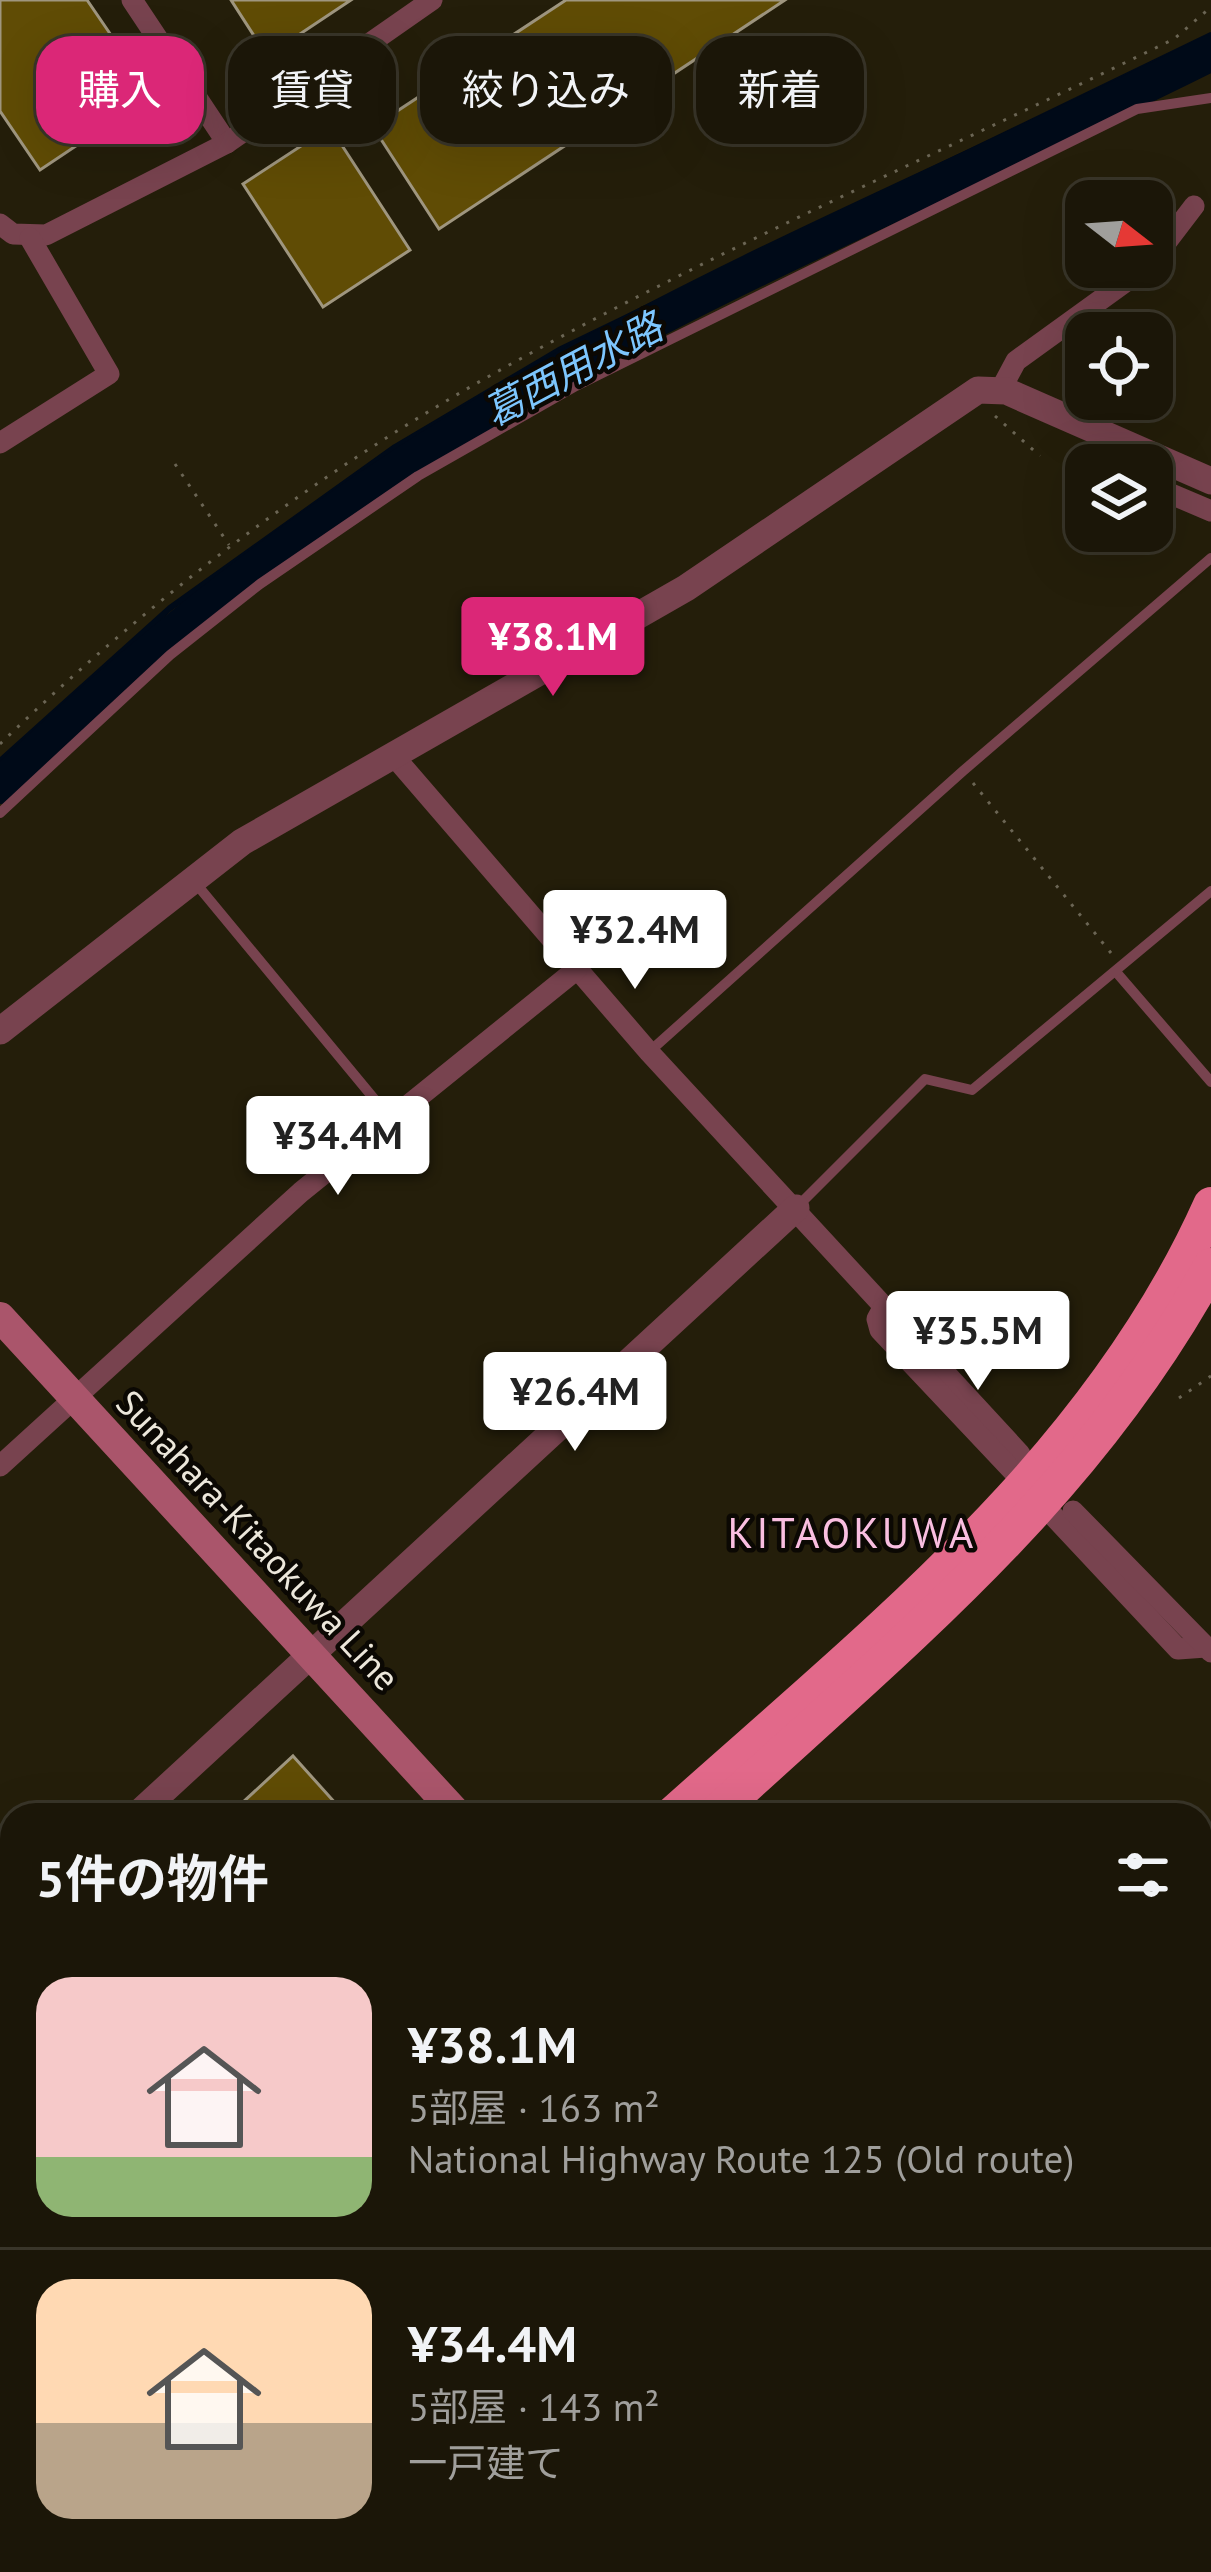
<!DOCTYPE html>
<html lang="ja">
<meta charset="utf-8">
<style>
body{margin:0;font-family:"PT Sans","Noto Sans JP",sans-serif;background:#282316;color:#f1f3f6;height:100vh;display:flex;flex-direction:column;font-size:45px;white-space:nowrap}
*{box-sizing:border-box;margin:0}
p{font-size:39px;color:#a09f9c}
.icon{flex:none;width:66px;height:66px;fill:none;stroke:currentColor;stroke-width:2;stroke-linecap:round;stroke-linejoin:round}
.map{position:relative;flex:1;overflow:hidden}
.side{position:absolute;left:0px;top:1803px;width:1212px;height:771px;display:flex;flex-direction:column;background:#1b1608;border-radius:36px 36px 0 0;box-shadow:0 12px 48px #0002,0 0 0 3px #393529}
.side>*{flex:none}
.banner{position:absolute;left:36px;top:36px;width:1140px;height:108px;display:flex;gap:24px}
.needle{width:78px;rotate:107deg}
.buttons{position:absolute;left:1065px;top:180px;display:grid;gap:24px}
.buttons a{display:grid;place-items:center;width:108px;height:108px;border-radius:24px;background:#1b1608;box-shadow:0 12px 48px #0002,0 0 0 3px #393529;font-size:60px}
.price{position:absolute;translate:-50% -102px;padding:0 27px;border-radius:12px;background:#fff;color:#222;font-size:39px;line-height:78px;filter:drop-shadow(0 3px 6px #0008)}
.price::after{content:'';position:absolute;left:50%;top:72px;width:36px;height:27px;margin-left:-18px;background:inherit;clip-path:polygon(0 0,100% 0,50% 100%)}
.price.on{background:#db2777;color:#fff}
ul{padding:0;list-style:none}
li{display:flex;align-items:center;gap:36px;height:300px;padding:0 36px}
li+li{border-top:3px solid #393529}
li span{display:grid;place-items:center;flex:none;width:336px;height:240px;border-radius:36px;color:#555}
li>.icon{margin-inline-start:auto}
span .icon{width:144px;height:144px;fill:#fffc;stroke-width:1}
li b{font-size:51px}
h2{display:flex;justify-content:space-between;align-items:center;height:144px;padding:0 36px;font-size:51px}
.chip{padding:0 42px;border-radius:36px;background:#1b1608;box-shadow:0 12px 48px #0002,0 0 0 3px #393529;font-size:42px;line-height:108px}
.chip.on{background:#db2777;color:#fff}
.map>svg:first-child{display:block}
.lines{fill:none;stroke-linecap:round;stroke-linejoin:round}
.stream{stroke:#000a18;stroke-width:6}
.river{stroke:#000a18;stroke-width:36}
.building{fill:#604c05;stroke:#9f967f;stroke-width:3}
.path{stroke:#6b6554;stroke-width:3;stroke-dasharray:3 9;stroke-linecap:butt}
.service{stroke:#78434f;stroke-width:10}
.minor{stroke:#78434f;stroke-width:21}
.tertiary{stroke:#78434f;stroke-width:27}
.secondary{stroke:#aa556b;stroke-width:30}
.trunk{stroke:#e2698a;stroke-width:36}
.labels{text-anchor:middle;stroke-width:9;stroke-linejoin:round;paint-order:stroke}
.street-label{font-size:36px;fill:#ece7db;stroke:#0b0803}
.water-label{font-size:39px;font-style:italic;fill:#7dc6fe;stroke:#0b0803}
.quarter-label{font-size:42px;letter-spacing:3px;fill:#f9bee0;stroke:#0b0803}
</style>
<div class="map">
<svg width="1211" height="2572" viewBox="0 0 1211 2572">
<rect width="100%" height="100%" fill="#241e0a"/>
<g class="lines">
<path class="stream" d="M0,761L170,608L395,447L559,350L1211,35"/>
<path class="river" d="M0,786C171,622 359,481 567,367C776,251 998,160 1211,53"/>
</g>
<g class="building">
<path d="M0,0H87L152,95L40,170L0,111Z"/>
<path d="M231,0H351L267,56Z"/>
<path d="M566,0H785L439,229L373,127Z"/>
<path d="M330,127L410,250L323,307L243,184Z"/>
<path d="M293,1756L346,1815H229Z"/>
</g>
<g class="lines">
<g class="path">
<path d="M995,416L1040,456"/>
<path d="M175,464L229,545"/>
<path d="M0,744C152,597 325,466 511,364C726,245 953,147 1174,39L1211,7"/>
<path d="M973,783L1111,953"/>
<path d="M1179,1398L1211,1376"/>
<path d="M680,2562L689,2572"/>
</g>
<g class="service">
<path d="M0,813L170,655L260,584L418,476L576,386L1137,109L1211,98"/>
<path d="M193,880L390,1118"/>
<path d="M1117,973L1211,1082"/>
<path d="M649,1052L963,771L1211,558"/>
<path d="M799,1205L925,1079L972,1090L1211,891"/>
<path d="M416,2562L421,2572"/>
<path d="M585,2572V2562"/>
</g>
<g class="minor">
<path d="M132,0L227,143"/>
<path d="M0,224L13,234L46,235L227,143L432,0"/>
<path d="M1152,261L1194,206"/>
<path d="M1001,389L1016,361L1146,267"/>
<path d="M0,443L109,374L30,238"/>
<path d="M1107,465L1115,440"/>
<path d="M1152,486L1211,511"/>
<path d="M392,754L649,1052L1020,1454"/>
<path d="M883,1308L877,1319L880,1330L1027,1486"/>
<path d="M0,1466L301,1192L577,969"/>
<path d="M1044,1506L1178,1649L1206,1647"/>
<path d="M1073,1511L1211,1652"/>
<path d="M1200,2021L1211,2009"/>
<path d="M1200,2425L1211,2437"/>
<path d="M646,2572L656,2562"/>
</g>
<g class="tertiary">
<path d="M0,1031L242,842L686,588L978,390L1006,391L1211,481"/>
<path d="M137,1815L796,1208"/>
<path d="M0,1942L12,1931"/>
</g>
<g class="secondary">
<path d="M0,1317L458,1815"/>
<path d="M1113,2562L1123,2572"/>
</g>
<g class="trunk">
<path d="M672,1815C875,1633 1097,1460 1211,1205"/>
<path d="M714,1815C902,1642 1087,1495 1211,1266"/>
<path d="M0,2494L12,2477"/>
<path d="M0,2541L12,2522"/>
</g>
</g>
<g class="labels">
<g class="street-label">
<text transform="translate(258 1540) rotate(47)" y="13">Sunahara-Kitaokuwa Line</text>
</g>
<g class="water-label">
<text transform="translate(573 369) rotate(-28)" y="14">葛西用水路</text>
</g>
<g class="quarter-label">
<text x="852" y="1548">KITAOKUWA</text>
</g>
</g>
</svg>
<div class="buttons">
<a><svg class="needle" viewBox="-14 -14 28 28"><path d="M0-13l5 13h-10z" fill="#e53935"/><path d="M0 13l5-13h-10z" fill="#a09f9c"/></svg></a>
<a><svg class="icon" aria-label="locate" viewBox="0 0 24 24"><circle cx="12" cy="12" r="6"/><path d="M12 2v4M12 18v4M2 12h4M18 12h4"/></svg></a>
<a><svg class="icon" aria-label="layers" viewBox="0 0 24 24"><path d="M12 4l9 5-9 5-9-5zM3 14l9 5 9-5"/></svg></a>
</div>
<b class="price on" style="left:553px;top:699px">¥38.1M</b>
<b class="price" style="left:635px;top:992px">¥32.4M</b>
<b class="price" style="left:338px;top:1198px">¥34.4M</b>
<b class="price" style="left:978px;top:1393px">¥35.5M</b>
<b class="price" style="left:575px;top:1454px">¥26.4M</b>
<div class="banner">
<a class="chip on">購入</a>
<a class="chip">賃貸</a>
<a class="chip">絞り込み</a>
<a class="chip">新着</a>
</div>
<section class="side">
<h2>5件の物件<svg class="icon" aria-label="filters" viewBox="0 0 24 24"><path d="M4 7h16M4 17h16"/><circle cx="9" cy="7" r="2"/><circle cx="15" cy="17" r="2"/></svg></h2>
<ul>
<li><span style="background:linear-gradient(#f6c9c9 75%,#8fb573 0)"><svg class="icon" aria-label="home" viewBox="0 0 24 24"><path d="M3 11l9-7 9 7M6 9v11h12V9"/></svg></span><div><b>¥38.1M</b><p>5部屋 · 163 m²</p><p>National Highway Route 125 (Old route)</p></div></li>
<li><span style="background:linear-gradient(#ffd9b3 60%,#b9a48a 0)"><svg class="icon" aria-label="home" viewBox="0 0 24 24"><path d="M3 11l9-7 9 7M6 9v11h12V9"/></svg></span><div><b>¥34.4M</b><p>5部屋 · 143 m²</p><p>一戸建て</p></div></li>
</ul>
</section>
</div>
